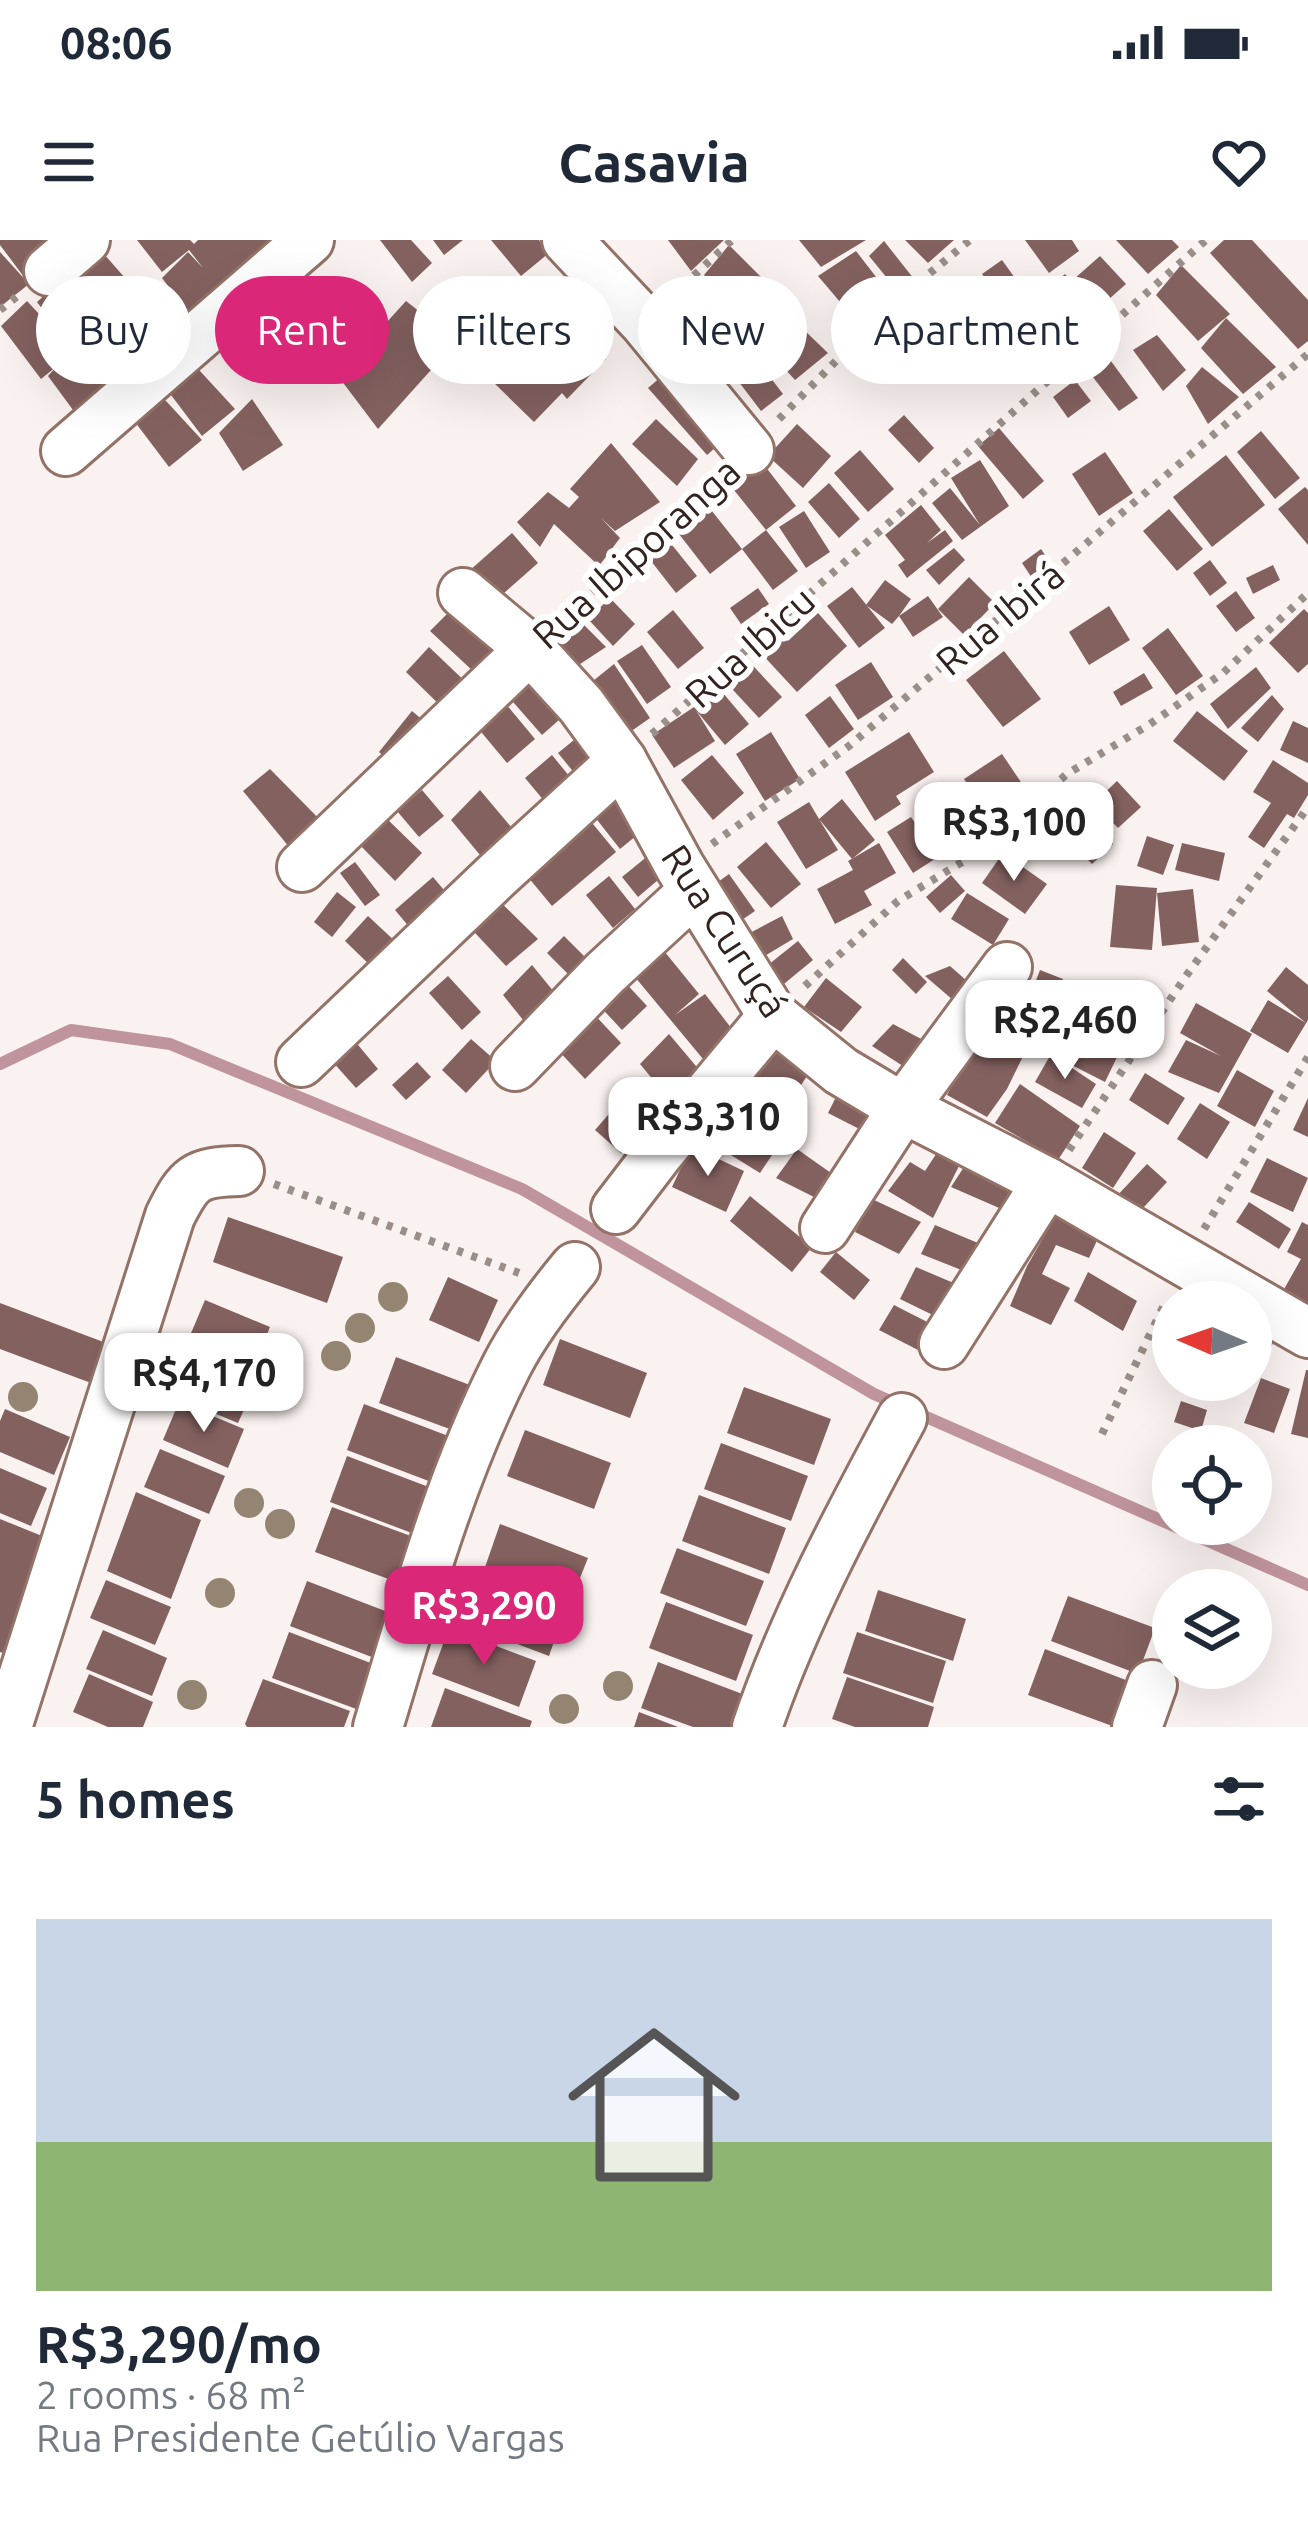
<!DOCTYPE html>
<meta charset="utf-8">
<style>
body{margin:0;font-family:Ubuntu,sans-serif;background:#f6f6f7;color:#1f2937;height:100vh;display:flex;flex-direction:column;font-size:45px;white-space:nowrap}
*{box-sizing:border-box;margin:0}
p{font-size:39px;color:#747a83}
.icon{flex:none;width:66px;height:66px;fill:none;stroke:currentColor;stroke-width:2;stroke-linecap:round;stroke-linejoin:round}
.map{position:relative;height:1487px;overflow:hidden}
.details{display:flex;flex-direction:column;background:#fff;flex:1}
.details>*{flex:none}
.top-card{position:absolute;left:36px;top:36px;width:1236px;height:108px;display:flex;gap:24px}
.needle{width:78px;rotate:272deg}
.buttons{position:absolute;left:1152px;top:1041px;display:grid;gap:24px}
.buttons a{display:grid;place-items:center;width:120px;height:120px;border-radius:50%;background:#fff;box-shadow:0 12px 48px #0002;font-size:60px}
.price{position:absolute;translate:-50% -102px;padding:0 27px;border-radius:24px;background:#fff;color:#222;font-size:39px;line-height:78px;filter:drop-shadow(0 3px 6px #0008)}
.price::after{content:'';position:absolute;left:50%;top:72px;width:36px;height:27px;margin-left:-18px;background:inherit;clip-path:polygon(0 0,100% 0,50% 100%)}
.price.active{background:#db2777;color:#fff}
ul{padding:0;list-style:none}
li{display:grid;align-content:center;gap:24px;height:636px;padding:0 36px}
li+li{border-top:3px solid #e0e1e3}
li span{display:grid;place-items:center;height:372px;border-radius:0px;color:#555}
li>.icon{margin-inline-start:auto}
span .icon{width:216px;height:216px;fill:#fffc;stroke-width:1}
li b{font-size:51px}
h2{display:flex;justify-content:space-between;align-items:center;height:144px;padding:0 36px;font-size:51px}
.tag{padding:0 42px;border-radius:54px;background:#fff;box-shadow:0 12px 48px #0002;font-size:42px;line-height:108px}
.tag.active{background:#db2777;color:#fff}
.status{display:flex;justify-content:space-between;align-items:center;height:84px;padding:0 60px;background:#fff;direction:ltr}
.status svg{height:33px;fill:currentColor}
header{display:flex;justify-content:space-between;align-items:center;height:156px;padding:0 36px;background:#fff;font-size:54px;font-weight:700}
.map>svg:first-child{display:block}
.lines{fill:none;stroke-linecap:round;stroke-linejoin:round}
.stream{stroke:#bf949c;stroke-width:12}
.building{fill:#83615f}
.street-casing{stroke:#937267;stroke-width:54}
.path{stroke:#998e8a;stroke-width:8;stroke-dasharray:6 9;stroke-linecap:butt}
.street{stroke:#fff;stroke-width:48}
.tree{fill:#938571}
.labels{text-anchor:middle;stroke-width:12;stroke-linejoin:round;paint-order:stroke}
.street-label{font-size:39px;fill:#31231e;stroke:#fff}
</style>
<div class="status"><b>08:06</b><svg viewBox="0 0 49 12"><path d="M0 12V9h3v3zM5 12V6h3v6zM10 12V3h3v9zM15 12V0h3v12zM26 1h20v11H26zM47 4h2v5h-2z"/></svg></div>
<header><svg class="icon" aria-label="menu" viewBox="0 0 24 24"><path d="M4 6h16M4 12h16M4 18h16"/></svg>Casavia<svg class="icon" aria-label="heart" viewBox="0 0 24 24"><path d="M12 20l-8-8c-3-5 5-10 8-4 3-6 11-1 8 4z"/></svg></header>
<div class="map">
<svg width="1308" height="1487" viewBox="0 0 1308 1487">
<rect width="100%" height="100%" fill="#faf2f0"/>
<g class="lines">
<path class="stream" d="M0,824L71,790L170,804L522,949L874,1154L1308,1345"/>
</g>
<g class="building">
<path d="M0,0H76L27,41L0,5Z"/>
<path d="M137,0H190L194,4L198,0H284L201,90L162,38L188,12L203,28L189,10L162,32Z"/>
<path d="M380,0H411L432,23L412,42Z"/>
<path d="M433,0H463L444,15Z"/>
<path d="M491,0H539L549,13L521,36Z"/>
<path d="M668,0H724L691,31Z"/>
<path d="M799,0H866L821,27Z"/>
<path d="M905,0H954L928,23Z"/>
<path d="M1025,0H1072L1079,11L1049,33Z"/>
<path d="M1116,0H1172L1179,7L1148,34Z"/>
<path d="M1224,0H1252L1308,60V101L1298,109L1210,13Z"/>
<path d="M884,1L914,39L901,55L869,16Z"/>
<path d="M96,5L185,106L152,133L70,30Z"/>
<path d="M729,5L778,54L747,81L704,35Z"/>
<path d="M856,11L890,55L857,82L818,36Z"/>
<path d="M0,12L29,44L0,67Z"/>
<path d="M1100,16L1126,44L1099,68L1074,39Z"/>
<path d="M1002,20L1030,59L1011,73L1055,117L1023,144L981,98L1006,67L982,34Z"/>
<path d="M1181,25L1230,74L1198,101L1156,55Z"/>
<path d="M1065,34L1095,70L1077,85L1046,50Z"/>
<path d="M64,37L149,135L87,189L48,136L57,126L41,139L1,86L27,61L77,115L37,62Z"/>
<path d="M693,40L744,89L714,114L673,65Z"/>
<path d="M511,56L545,89L505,127L468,90Z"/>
<path d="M406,61L457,101L378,189L338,136Z"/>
<path d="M777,64L828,113L795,140L753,94Z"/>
<path d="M943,64L986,111L969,127L926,80Z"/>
<path d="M894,67L944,116L912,143L870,96Z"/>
<path d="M568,75L606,119L567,159L562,153L534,182L493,142L530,117Z"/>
<path d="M1226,78L1276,127L1243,154L1201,108Z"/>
<path d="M1157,95L1186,130L1163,151L1133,110Z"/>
<path d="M751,112L783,154L761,171L729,129Z"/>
<path d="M1108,117L1138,158L1119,171L1089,132Z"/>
<path d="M188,118L235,169L202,196L162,143Z"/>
<path d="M675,125L733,192L707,215L648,148Z"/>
<path d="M1202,127L1239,157L1208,184L1186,146Z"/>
<path d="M1075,140L1091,161L1068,178L1053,157Z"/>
<path d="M155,149L202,200L169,227L129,174Z"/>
<path d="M252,159L283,205L243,231L219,193Z"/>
<path d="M904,175L934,208L919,223L888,190Z"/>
<path d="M656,179L698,219L677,246L632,204Z"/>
<path d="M797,184L831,216L803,248L768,216Z"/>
<path d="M999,188L1044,241L1023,259L978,206Z"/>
<path d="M1261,191L1300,238L1275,259L1237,212Z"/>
<path d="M611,203L660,262L615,291L601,278L620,298L599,326L554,284L540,307L517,282L548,252L569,268L579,257L570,249Z"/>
<path d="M860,210L894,249L868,272L834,233Z"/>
<path d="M1105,212L1133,253L1099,276L1072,234Z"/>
<path d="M1226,215L1265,265L1212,307L1173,257Z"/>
<path d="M980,220L1009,266L962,300L932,263L950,248L980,285L951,238Z"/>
<path d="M761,221L796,266L766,290L798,331L773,350L742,309L766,290L730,245Z"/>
<path d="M829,243L860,279L839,298L808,262Z"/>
<path d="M1305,247L1308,250V305L1278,269Z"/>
<path d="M704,261L742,309L710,334L672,285Z"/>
<path d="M921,265L941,290L927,303L945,290L953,301L907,338L898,325L905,320L885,295Z"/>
<path d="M1169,269L1203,309L1177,331L1143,291Z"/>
<path d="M804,271L830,312L806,328L779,287Z"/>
<path d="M512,293L538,323L495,361L469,331Z"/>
<path d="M664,295L697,336L676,353L644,312Z"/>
<path d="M954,308L965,320L939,345L926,330Z"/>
<path d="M1041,309L1051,324L1032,338L1022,323Z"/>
<path d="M1210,320L1227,343L1210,356L1193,333Z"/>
<path d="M1273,325L1280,340L1253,354L1246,338Z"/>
<path d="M969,337L995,363L964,395L938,369Z"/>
<path d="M885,340L911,359L899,376L928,356L943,377L913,397L899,376L892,384L866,365Z"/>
<path d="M852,347L885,388L859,408L827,366Z"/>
<path d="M758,348L769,364L741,384L730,368Z"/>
<path d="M1236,351L1255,378L1236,392L1216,366Z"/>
<path d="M610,358L635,384L613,406L588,379Z"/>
<path d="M455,366L496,405L474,432L430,391Z"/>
<path d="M1109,366L1130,400L1089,425L1069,392Z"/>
<path d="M1304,369L1308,373V424L1298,433L1269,403Z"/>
<path d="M673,370L704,408L678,429L647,392Z"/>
<path d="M818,373L847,406L797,452L759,411L780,392L788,401Z"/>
<path d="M580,381L606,407L571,430L554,402Z"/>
<path d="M1168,388L1203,436L1176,455L1142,408Z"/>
<path d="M642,405L671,447L647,464L617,421Z"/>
<path d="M429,407L471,447L450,475L406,432Z"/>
<path d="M1004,411L1041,459L1003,487L966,440Z"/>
<path d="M743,415L782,457L759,478L720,436Z"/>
<path d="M871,422L893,457L858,480L835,445Z"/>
<path d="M614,424L650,478L623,497L588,445Z"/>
<path d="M1256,427L1271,448L1228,489L1210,464Z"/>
<path d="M532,430L568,472L542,495L506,454Z"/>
<path d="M1144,433L1153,448L1121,466L1113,452Z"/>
<path d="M718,447L749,484L725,505L694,468Z"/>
<path d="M1272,455L1284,469L1258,502L1241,488Z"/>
<path d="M830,456L854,489L829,508L805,475Z"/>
<path d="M505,463L535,499L507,523L477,487Z"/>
<path d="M694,467L715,501L674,528L652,495Z"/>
<path d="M412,471L425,482L392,523L379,512Z"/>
<path d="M1197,471L1248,511L1224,541L1173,501Z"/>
<path d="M1293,481L1308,488V523L1280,510Z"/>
<path d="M771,492L800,539L765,561L736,514Z"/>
<path d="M909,492L934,532L896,556L901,564L875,581L845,532Z"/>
<path d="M579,496L607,528L585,546L558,513Z"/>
<path d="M1002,514L1031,557L993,582L964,539Z"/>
<path d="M552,515L583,553L556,575L525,538Z"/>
<path d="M712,515L744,553L713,580L681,540Z"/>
<path d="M1273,520L1308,543V555L1294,578L1287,574L1264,608L1248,597L1271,563L1253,552Z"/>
<path d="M270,529L332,592L299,619L243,551Z"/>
<path d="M616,537L653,582L620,609L587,567Z"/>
<path d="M1117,541L1141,567L1118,588L1094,563Z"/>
<path d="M955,549L987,593L954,617L923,572Z"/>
<path d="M1065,549L1079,571L1042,604L1024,579Z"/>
<path d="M422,550L444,576L419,597L397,571Z"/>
<path d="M480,550L517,594L485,621L451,580Z"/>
<path d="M842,559L875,600L852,619L819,579L838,610L806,629L777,582L809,562L819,579Z"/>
<path d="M579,567L616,612L552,666L518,625Z"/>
<path d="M383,575L422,613L395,641L357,602Z"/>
<path d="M1084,575L1113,604L1092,624L1062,593Z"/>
<path d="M911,577L938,617L913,633L887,592Z"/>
<path d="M1147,596L1174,605L1163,635L1137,626Z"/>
<path d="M766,602L801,644L771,668L737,627Z"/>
<path d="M879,603L896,633L864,651L872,665L835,684L817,649L853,630L848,621Z"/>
<path d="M1182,603L1225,613L1219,641L1175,630Z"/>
<path d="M1003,613L1047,644L1025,674L982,643Z"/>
<path d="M649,615L665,634L638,657L622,637Z"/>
<path d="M355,622L380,655L365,666L340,633Z"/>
<path d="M729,634L755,671L733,686L707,650Z"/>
<path d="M951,635L965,651L940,673L926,657Z"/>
<path d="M609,636L635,669L613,688L586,655Z"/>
<path d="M433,637L454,662L416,695L395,670Z"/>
<path d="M1116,645L1157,648L1152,710L1110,707Z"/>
<path d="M1193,649L1199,702L1162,706L1157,653Z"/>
<path d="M488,650L538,699L506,726L463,680Z"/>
<path d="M337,652L356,667L332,697L314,682Z"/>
<path d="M967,653L1009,679L993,705L951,679Z"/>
<path d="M368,676L398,704L374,729L345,701Z"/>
<path d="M782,676L793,699L758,720L748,694Z"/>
<path d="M564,696L587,719L570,736L547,713Z"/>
<path d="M798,701L813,720L779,748L763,729Z"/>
<path d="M660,706L699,754L675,775L705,754L735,793L703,819L630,731Z"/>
<path d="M903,718L927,742L916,754L892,730Z"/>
<path d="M532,725L568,769L536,796L503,755Z"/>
<path d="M950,726L976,749L960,766L925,736Z"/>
<path d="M1286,727L1308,745V780L1288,813L1250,791L1268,760L1306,783L1267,751Z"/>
<path d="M1040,730L1063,739L1048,779L1024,771Z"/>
<path d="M448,736L481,772L462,790L429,753Z"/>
<path d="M621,738L647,766L622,790L595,761Z"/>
<path d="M826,738L862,767L841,792L804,767Z"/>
<path d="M1101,759L1144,773L1132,809L1089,795L1120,811L1105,842L1054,816L1069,785L1089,795Z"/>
<path d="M1196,763L1252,794L1219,853L1168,832L1186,800L1221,816L1180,793Z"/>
<path d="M591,771L621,803L585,839L555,807Z"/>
<path d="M893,784L925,801L909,830L872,806Z"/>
<path d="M983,786L1026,810L1007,849L987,877L947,855Z"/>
<path d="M773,790L816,822L794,856L789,852L772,881L733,858Z"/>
<path d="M669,794L706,838L674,865L640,824Z"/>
<path d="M471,799L496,821L466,853L442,830Z"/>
<path d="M354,800L378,829L356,848L331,820Z"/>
<path d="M1051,814L1096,844L1082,868L1035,842Z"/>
<path d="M417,822L431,837L406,860L392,845Z"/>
<path d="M1237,830L1274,851L1255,887L1217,866Z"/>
<path d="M1145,833L1185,858L1168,885L1129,860Z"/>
<path d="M1020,844L1080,886L1058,920L995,883Z"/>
<path d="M842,845L888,868L873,896L828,873Z"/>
<path d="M1308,858V897L1293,890Z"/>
<path d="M621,860L647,883L621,913L595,890Z"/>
<path d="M1200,863L1230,882L1207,919L1177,899Z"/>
<path d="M726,883L776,909L760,933L713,904Z"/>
<path d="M1104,892L1136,913L1113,948L1082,928Z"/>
<path d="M946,899L968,908L933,978L888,951L910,922L925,931Z"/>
<path d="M691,906L744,931L726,972L672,947Z"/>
<path d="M797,909L831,933L822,943L831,948L822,961L776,938Z"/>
<path d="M973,913L1032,944L1006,971L951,947Z"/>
<path d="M1267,918L1308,938L1293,972L1250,952Z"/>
<path d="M1147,924L1167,942L1133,979L1113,960Z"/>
<path d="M750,956L812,1007L792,1032L730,981Z"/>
<path d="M872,959L921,982L899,1014L855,992Z"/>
<path d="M1249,962L1291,989L1279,1009L1236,982Z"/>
<path d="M1058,972L1100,994L1089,1018L1056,1005L1042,1034L1070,1048L1051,1085L1010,1066L1027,1026Z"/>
<path d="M228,977L343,1017L327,1063L213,1022Z"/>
<path d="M1302,982L1308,985V1064L1283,1051L1301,1019L1287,1012Z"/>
<path d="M935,985L978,1003L969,1033L921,1014Z"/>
<path d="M836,1012L870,1040L854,1060L820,1032Z"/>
<path d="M916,1027L963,1047L943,1080L900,1059Z"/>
<path d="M1088,1032L1137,1061L1123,1091L1074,1061Z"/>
<path d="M448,1037L498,1060L479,1102L429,1080Z"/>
<path d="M205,1060L270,1087L254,1126L189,1098Z"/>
<path d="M0,1063L114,1106L99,1146L0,1109Z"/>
<path d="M894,1065L935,1086L920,1111L879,1090Z"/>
<path d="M1173,1082V1124L1155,1114Z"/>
<path d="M1251,1092L1273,1103L1262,1126L1251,1121Z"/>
<path d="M560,1099L647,1133L630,1178L543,1145Z"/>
<path d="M189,1117L255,1145L238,1183L173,1156Z"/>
<path d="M396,1117L483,1150L466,1195L379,1163Z"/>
<path d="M1306,1130H1308V1198L1291,1194Z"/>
<path d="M1261,1138L1290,1149L1274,1193L1244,1183Z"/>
<path d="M744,1147L831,1179L814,1225L727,1193Z"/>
<path d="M1181,1161L1207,1170L1201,1191L1174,1182Z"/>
<path d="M179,1162L244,1189L228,1228L163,1200Z"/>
<path d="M364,1164L451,1197L434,1243L347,1210Z"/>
<path d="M5,1169L70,1197L54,1235L0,1212V1181Z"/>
<path d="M525,1190L611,1223L594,1269L507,1236Z"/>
<path d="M721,1203L808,1236L791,1281L704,1249Z"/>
<path d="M160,1209L225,1236L209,1274L144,1247Z"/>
<path d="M347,1216L434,1249L417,1295L330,1262Z"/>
<path d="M0,1228L47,1248L31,1286L0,1273Z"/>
<path d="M136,1252L201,1280L171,1359L107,1331Z"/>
<path d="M699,1255L786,1288L769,1334L682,1301Z"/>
<path d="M332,1267L419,1299L402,1344L315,1312Z"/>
<path d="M0,1279L52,1300L6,1414L0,1412Z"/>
<path d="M500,1284L588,1318L570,1363L484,1330Z"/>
<path d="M677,1308L764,1341L746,1386L660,1353Z"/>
<path d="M478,1337L565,1370L549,1416L462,1383Z"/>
<path d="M106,1340L171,1367L155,1405L90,1378Z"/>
<path d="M307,1341L393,1374L377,1419L290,1386Z"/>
<path d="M878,1350L966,1379L953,1421L865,1391Z"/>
<path d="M1068,1356L1155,1388L1138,1434L1051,1401Z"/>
<path d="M666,1362L753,1395L736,1441L649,1408Z"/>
<path d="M449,1388L536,1421L519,1467L432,1434Z"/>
<path d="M103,1390L167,1418L152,1456L86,1429Z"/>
<path d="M289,1392L376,1425L359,1470L272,1438Z"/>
<path d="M857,1392L946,1421L933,1463L843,1433Z"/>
<path d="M1045,1409L1131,1442L1115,1487L1028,1455Z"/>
<path d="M658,1422L745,1455L733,1487H693L641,1468Z"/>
<path d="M89,1434L153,1462L143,1487H108L73,1472Z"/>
<path d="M847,1437L934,1467L928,1487H855L832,1479Z"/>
<path d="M263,1439L350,1471L344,1487H247L245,1484Z"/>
<path d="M445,1448L532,1481L530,1487H431Z"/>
<path d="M639,1472L678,1487H634Z"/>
</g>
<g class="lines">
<g class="street-casing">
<g id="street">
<path d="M567,0L644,82L749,210"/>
<path d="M49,31L85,0"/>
<path d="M66,211L309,0"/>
<path d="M463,353L530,409L581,465L622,521L680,627L773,776L841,831L903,868L1047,942L1308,1093"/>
<path d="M302,627L530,409"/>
<path d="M301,822L496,636L622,521"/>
<path d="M515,826L605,733L694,651"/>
<path d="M616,969L659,913L773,776"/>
<path d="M825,988L903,868L1007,727"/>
<path d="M944,1104L1047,942"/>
<path d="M7,1487L170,976C189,938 195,932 239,931"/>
<path d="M378,1487C415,1365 449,1239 507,1125C525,1090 551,1056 575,1027"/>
<path d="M757,1487C794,1379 848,1278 902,1178"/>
<path d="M1137,1487L1152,1445"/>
</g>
</g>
<g class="path">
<path d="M672,56L732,0"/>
<path d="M0,70L20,54"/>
<path d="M779,179L890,66L970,0"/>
<path d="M559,383L720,235"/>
<path d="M652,494L1206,0"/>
<path d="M712,604L849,506L1308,114"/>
<path d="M805,746L898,661L967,619L1067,534L1150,484L1223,433L1308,353"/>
<path d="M1069,910L1186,736L1308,567"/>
<path d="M274,944L519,1033"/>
<path d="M1204,989L1308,817"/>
<path d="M1102,1194L1166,1061"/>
</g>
<use href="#street" class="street"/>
</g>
<g class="tree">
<circle cx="393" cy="1057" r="15"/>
<circle cx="360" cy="1088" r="15"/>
<circle cx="336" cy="1116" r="15"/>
<circle cx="23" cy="1157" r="15"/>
<circle cx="249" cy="1263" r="15"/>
<circle cx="280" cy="1284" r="15"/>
<circle cx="220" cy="1353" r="15"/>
<circle cx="618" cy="1446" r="15"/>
<circle cx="192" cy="1455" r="15"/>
<circle cx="564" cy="1469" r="15"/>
</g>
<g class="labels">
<g class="street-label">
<text transform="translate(636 313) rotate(-42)" y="14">Rua Ibiporanga</text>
<text transform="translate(1000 378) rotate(-40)" y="14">Rua Ibirá</text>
<text transform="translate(750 407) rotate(-42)" y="14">Rua Ibicu</text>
<text transform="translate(725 691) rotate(57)" y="14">Rua Curuçá</text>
</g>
</g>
</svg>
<div class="buttons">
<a><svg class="needle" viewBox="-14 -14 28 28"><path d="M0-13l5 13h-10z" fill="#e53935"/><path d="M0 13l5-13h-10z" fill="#747a83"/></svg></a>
<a><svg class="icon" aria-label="locate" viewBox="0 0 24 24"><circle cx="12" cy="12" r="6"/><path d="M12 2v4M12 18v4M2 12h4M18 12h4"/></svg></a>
<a><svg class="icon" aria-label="layers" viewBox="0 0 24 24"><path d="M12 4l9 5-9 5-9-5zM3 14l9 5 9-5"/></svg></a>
</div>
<b class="price" style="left:1014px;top:644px">R$3,100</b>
<b class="price" style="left:1065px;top:842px">R$2,460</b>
<b class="price" style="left:708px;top:939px">R$3,310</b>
<b class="price" style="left:204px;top:1195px">R$4,170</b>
<b class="price active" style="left:484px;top:1428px">R$3,290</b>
<div class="top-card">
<a class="tag">Buy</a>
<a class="tag active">Rent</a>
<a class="tag">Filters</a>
<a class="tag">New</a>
<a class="tag">Apartment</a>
</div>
</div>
<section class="details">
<h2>5 homes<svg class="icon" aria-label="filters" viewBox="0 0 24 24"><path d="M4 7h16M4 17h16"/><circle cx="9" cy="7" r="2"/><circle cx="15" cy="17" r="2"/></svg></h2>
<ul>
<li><span style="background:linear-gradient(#c9d6e8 60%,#8fb573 0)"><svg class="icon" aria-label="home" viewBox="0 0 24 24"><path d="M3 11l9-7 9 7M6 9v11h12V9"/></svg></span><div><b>R$3,290/mo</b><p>2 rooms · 68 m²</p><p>Rua Presidente Getúlio Vargas</p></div></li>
</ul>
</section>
